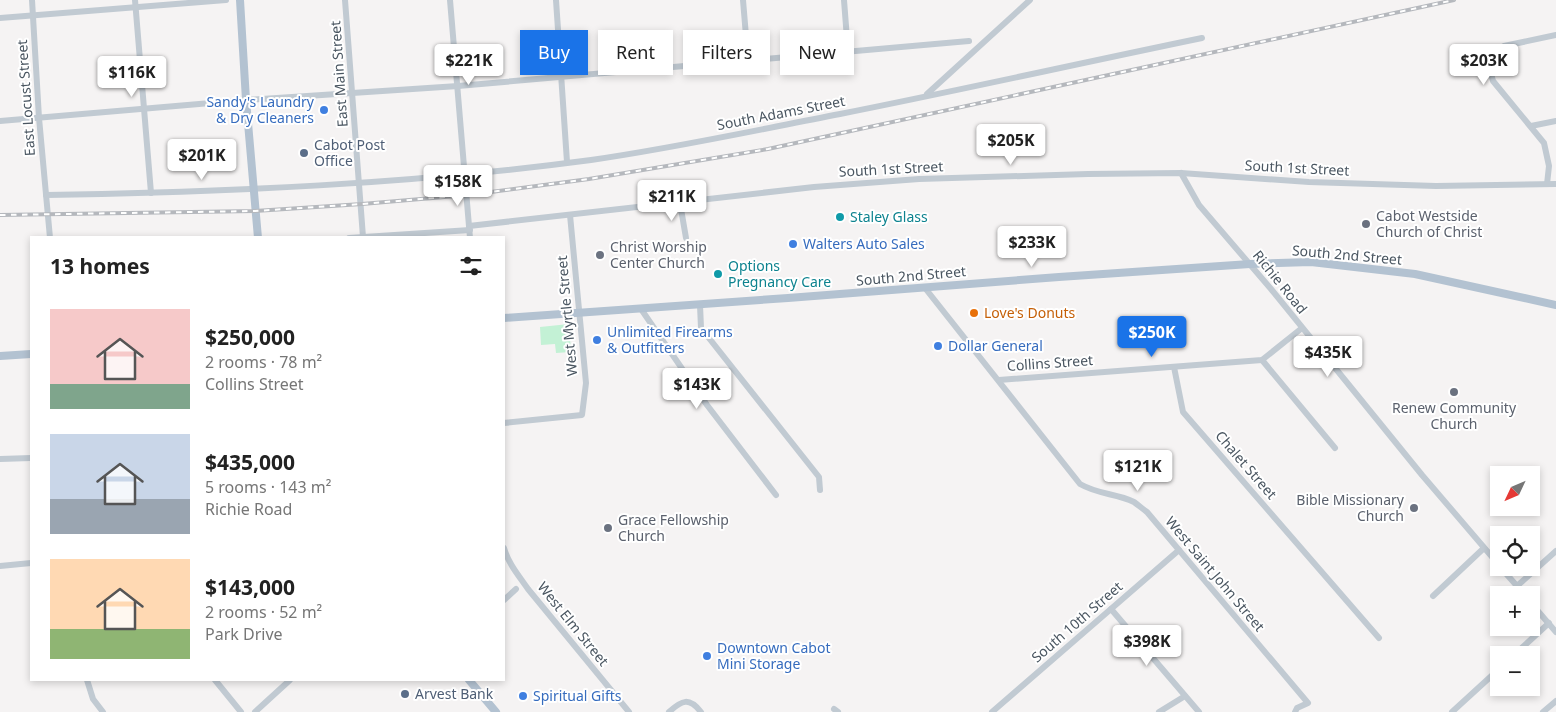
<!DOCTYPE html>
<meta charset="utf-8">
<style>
body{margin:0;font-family:"Noto Sans",sans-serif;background:#f2f2f2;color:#222;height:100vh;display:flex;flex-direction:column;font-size:19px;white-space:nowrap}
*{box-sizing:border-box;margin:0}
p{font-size:16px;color:#767676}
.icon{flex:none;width:28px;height:28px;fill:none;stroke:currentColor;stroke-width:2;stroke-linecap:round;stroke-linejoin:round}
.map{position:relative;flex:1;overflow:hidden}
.drawer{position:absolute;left:30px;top:236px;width:475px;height:445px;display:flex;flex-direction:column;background:#fff;border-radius:0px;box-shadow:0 2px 8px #0003}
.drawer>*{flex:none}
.banner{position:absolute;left:520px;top:30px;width:475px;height:45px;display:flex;gap:10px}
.needle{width:32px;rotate:226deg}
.buttons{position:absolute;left:1490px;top:466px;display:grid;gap:10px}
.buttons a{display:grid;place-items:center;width:50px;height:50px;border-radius:0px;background:#fff;box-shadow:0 2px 8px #0003;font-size:25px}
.price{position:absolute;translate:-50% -42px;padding:0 11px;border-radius:5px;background:#fff;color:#222;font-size:16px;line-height:32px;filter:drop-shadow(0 1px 2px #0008)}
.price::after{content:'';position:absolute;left:50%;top:30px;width:15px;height:11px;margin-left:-8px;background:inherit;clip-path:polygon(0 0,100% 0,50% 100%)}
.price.selected{background:#1a73e8;color:#fff}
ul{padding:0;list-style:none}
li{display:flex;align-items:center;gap:15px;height:125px;padding:0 20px}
li span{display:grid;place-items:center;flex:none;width:140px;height:100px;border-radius:0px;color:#555}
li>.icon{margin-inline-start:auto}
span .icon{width:60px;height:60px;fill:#fffc;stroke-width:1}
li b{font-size:21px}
h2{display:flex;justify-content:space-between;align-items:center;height:60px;padding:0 20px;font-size:21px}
.pill{padding:0 18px;border-radius:0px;background:#fff;box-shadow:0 2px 8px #0003;font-size:18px;line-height:45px}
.pill.selected{background:#1a73e8;color:#fff}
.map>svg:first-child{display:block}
.green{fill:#c3f1d5}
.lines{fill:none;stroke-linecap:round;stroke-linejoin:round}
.minor{stroke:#c1cad2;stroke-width:6}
.major{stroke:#b3c2d1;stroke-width:8}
.rail-casing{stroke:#b5b8bd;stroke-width:4}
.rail{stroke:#fff;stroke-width:2;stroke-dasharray:5.5;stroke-linecap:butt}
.shop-dot{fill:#3f7fe0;stroke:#fff;stroke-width:2}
.service-dot{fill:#5c6f8a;stroke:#fff;stroke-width:2}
.culture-dot{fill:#0f9aa8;stroke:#fff;stroke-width:2}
.worship-dot{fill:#6b7280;stroke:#fff;stroke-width:2}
.food-dot{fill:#e8710a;stroke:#fff;stroke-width:2}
.labels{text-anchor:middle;stroke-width:4;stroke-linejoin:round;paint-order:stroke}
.street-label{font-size:14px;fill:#4a5661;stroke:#fff}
.shop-label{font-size:14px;fill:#366cbe;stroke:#fff;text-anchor:start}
.service-label{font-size:14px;fill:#4e5e75;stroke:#fff;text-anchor:start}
.worship-label{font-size:14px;fill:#5b616d;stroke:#fff;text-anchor:start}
.culture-label{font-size:14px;fill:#0d838f;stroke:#fff;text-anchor:start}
.food-label{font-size:14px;fill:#c56008;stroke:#fff;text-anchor:start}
</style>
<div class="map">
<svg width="1556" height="712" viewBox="0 0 1556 712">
<rect width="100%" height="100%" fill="#f5f3f3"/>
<path class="green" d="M569,324L571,352L556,353L555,344L541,345L540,327Z"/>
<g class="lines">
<g class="minor">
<path d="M32,0L39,118L50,238"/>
<path d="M135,0L151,193"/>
<path d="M345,0L363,237"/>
<path d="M450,0L470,238"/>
<path d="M556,0L567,162"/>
<path d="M743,0L748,60"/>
<path d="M844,0L848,52"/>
<path d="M0,18L226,0"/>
<path d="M927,94L1030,0"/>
<path d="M0,121L246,100L458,86L969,41"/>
<path d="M1531,126L1556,121"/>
<path d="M1181,173L1199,205L1271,289L1422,475L1499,565"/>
<path d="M1547,184L1549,166L1544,143L1493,81L1489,66L1494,53L1504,46L1556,35"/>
<path d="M46,195C228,192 411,184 591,160C675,148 757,130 840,114C961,90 1081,63 1202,38"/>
<path d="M680,203L686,238"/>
<path d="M469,226L814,187L919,179L1088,174L1181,173L1309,182L1436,186L1556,184"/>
<path d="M349,238L470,230"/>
<path d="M925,288L1080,484C1099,495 1116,493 1134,502C1138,505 1143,509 1147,512L1308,703L1297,708L1295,712"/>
<path d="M700,305L701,328L819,477L820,490"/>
<path d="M641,309L707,405L776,495"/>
<path d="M1262,360L1335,448"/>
<path d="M1174,367L1183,412L1379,638"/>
<path d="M999,380L1262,360L1302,328"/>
<path d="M504,423L582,415L586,383L570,215"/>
<path d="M0,459L31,458"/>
<path d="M504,548C508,563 519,576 528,589L629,712"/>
<path d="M0,566L31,563"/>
<path d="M1501,568L1525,595"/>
<path d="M1517,586L1556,551"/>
<path d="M1433,596L1484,548"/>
<path d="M504,600L516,589"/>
<path d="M1531,603L1556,632"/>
<path d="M1111,609L1199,712"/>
<path d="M1514,655L1549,623"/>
<path d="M87,680L93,699L103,712"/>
<path d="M215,680L241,712"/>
<path d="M834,709L838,712"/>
<path d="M255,712L290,680"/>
<path d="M669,712C682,700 689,697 701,712"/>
<path d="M992,712L1179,550"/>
<path d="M1159,712L1185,696"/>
<path d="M1452,712L1499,669"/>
<path d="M1543,712L1556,701"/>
</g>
<g class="major">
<path d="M240,0L246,100L258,238"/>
<path d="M504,318L788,298L1059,277L1250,264L1311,262L1415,274L1556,305"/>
<path d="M0,356L31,354"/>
<path d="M469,680L496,712"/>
</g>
<g class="rail-casing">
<path id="rail" d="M0,215L255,211L362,204L468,195L589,179L768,149L1454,0"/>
</g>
<use href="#rail" class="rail"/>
</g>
<g class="shop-dot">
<circle cx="324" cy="110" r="5"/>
<circle cx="793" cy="244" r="5"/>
<circle cx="597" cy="340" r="5"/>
<circle cx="938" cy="346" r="5"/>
<circle cx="707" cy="656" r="5"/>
<circle cx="523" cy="696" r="5"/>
</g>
<g class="service-dot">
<circle cx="304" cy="153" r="5"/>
<circle cx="405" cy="694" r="5"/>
</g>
<g class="culture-dot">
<circle cx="840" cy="217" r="5"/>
<circle cx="718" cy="274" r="5"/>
</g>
<g class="worship-dot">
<circle cx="1366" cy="224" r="5"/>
<circle cx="600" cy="255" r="5"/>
<circle cx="1454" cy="392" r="5"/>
<circle cx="1414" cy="508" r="5"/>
<circle cx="608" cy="528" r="5"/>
</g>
<circle class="food-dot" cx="974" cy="313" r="5"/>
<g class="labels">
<g class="street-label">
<text transform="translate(339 74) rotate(-94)" y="5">East Main Street</text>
<text transform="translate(26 98) rotate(-94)" y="5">East Locust Street</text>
<text transform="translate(781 113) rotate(-11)" y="5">South Adams Street</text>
<text transform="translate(1297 168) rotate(3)" y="5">South 1st Street</text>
<text transform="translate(891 169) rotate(-3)" y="5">South 1st Street</text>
<text transform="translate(1347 255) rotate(5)" y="5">South 2nd Street</text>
<text transform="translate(911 276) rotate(-5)" y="5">South 2nd Street</text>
<text transform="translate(1280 282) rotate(51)" y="5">Richie Road</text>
<text transform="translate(567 316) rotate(-95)" y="5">West Myrtle Street</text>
<text transform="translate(1050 363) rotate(-4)" y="5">Collins Street</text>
<text transform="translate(1246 465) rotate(49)" y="5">Chalet Street</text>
<text transform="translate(1215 574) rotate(50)" y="5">West Saint John Street</text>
<text transform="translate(1077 622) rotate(-41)" y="5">South 10th Street</text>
<text transform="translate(573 624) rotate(51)" y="5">West Elm Street</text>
</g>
<g class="shop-label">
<text x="314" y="107" text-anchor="end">Sandy's Laundry<tspan x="314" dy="16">&amp; Dry Cleaners</tspan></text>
<text x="803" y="249">Walters Auto Sales</text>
<text x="607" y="337">Unlimited Firearms<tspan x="607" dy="16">&amp; Outfitters</tspan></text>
<text x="948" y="351">Dollar General</text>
<text x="717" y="653">Downtown Cabot<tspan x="717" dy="16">Mini Storage</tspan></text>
<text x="533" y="701">Spiritual Gifts</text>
</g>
<g class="service-label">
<text x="314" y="150">Cabot Post<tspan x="314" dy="16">Office</tspan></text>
<text x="415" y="699">Arvest Bank</text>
</g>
<g class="worship-label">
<text x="1376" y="221">Cabot Westside<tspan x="1376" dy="16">Church of Christ</tspan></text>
<text x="610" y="252">Christ Worship<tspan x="610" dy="16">Center Church</tspan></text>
<text x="1454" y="413" text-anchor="middle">Renew Community<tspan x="1454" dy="16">Church</tspan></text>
<text x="1404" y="505" text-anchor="end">Bible Missionary<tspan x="1404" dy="16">Church</tspan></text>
<text x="618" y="525">Grace Fellowship<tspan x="618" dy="16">Church</tspan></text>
</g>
<g class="culture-label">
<text x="850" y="222">Staley Glass</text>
<text x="728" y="271">Options<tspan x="728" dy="16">Pregnancy Care</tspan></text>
</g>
<g class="food-label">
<text x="984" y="318">Love's Donuts</text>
</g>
</g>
</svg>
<div class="buttons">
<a><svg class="needle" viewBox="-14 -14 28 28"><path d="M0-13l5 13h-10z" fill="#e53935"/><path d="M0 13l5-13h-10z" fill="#767676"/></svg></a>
<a><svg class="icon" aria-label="locate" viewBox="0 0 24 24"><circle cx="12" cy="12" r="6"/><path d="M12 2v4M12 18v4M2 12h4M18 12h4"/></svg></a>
<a>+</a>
<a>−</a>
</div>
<b class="price" style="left:469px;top:86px">$221K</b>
<b class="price" style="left:1484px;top:86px">$203K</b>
<b class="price" style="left:132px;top:98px">$116K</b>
<b class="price" style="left:1011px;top:166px">$205K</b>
<b class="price" style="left:202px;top:181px">$201K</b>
<b class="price" style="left:458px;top:207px">$158K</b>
<b class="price" style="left:672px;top:222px">$211K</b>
<b class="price" style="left:1032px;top:268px">$233K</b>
<b class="price selected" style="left:1152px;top:358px">$250K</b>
<b class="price" style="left:1328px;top:378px">$435K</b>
<b class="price" style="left:697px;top:410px">$143K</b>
<b class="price" style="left:1138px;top:492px">$121K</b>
<b class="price" style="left:1147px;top:667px">$398K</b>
<div class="banner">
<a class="pill selected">Buy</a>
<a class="pill">Rent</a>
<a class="pill">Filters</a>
<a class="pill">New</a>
</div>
<section class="drawer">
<h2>13 homes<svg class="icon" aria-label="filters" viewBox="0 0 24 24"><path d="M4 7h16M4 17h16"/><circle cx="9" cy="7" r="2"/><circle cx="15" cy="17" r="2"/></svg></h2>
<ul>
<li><span style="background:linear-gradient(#f6c9c9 75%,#7fa58c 0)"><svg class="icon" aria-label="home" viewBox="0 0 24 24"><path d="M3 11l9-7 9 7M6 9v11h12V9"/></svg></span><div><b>$250,000</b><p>2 rooms · 78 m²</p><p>Collins Street</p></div></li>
<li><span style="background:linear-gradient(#c9d6e8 65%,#9aa5b1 0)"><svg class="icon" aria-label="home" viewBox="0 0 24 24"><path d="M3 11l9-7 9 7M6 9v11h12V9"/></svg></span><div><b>$435,000</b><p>5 rooms · 143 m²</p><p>Richie Road</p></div></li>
<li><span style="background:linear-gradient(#ffd9b3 70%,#8fb573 0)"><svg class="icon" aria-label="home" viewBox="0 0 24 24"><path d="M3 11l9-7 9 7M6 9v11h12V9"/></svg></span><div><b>$143,000</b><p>2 rooms · 52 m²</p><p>Park Drive</p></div></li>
</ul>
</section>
</div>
